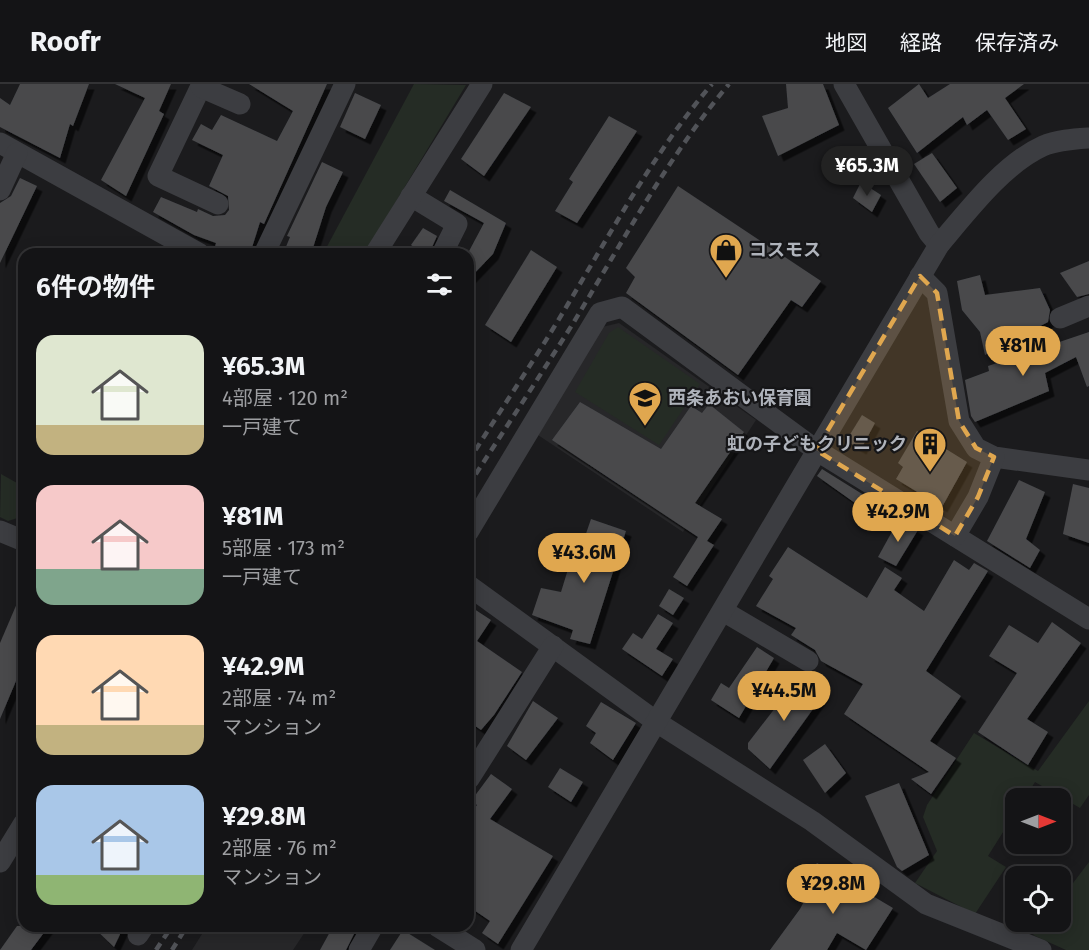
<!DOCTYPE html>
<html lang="ja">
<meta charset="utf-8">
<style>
body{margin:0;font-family:"Fira Sans","Noto Sans JP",sans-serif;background:#212123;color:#f1f3f6;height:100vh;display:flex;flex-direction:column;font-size:22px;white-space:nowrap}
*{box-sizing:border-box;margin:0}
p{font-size:20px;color:#9d9ea1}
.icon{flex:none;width:33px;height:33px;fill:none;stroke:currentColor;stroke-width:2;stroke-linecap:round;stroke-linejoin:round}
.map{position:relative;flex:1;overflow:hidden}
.drawer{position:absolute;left:18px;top:164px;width:456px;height:684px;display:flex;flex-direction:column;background:#141416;border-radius:18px;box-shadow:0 3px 15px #0003,0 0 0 2px #333335}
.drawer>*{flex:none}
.needle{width:39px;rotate:90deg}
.tools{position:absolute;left:1005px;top:704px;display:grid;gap:12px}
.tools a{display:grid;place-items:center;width:66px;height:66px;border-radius:12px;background:#141416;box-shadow:0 3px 15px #0003,0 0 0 2px #333335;font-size:30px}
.price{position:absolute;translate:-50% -51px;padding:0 14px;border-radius:21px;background:#e0a74f;color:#111;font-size:20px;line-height:39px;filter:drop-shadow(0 2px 3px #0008)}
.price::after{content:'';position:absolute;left:50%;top:36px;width:18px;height:14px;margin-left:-9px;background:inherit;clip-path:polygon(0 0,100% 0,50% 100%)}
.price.current{background:#222;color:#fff}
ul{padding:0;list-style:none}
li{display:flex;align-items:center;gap:18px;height:150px;padding:0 18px}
li span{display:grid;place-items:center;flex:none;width:168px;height:120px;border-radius:18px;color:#555}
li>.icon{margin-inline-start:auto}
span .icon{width:72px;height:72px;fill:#fffc;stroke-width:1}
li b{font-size:26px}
h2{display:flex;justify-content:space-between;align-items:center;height:72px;padding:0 18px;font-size:26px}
header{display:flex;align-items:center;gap:36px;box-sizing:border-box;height:84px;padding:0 30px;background:#141416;border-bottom:2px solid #333335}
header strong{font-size:28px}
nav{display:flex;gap:33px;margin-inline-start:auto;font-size:21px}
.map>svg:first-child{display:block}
.built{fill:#272729}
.green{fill:#252c25}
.building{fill:#48494c;filter:url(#shadow)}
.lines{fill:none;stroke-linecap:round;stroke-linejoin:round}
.minor{stroke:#3c3d41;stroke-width:21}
.rail{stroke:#515358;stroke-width:4.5;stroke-dasharray:8 6;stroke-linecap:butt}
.marked{fill:#e0a74f;fill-opacity:0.2;stroke:#e0a74f;stroke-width:4.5;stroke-dasharray:12 8;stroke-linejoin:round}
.labels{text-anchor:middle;stroke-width:4.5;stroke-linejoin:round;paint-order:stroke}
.poi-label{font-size:18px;font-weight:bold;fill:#afb3bb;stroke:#161618;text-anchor:start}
</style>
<header>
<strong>Roofr</strong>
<nav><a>地図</a><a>経路</a><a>保存済み</a></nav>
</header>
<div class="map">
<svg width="1089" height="866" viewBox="0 0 1089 866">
<defs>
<filter id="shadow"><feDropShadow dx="5.5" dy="5.5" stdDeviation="0" flood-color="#0009"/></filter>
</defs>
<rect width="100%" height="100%" fill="#1b1b1d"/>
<g class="built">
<path d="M619,239L756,336L683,448L535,349L602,243Z"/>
<path d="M207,842H309L293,866H192Z"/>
</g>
<g class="green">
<path d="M414,0L466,1L365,169L323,170Z"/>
<path d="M618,243L700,300L659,361L575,308L609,249Z"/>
<path d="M1,390L24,403V432L8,437L0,433Z"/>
<path d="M1089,617V711L1080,724L1035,698L1025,714H1016L1015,729L988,772L1006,783L975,830L915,799L937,767L923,733L927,721L974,649L1038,687Z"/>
<path d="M1089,778V866H1066L1033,851L1044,837H1060L1061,815Z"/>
</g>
<g class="building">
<path d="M20,0H89L73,42L70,40L60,74L0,43V14L10,21Z"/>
<path d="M115,0H171L159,27L164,30L126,112L101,96L145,14Z"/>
<path d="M249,0H327L264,140L260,138L250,170H213L216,159L194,151L153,128L161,113L197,128L198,125L213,132L225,131L229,126L228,112L209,102L223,71L192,56L201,40L212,46L221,31L277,57L293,27Z"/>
<path d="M786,0H823L839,41L778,72L762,32L788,24Z"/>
<path d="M919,0L928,14L950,0H1024L1005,14L1026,45L1008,56L987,26L967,41L963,33L917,69L888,24Z"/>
<path d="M355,9L381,21L365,55L340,43Z"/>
<path d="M504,9L531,23L484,92L461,75Z"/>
<path d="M609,32L637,47L577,139L555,127L573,98L569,95Z"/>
<path d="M932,69L957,104L940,118L914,80Z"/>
<path d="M322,78L343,88L326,123L311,170H283L290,153L287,152Z"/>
<path d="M20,94L37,102L0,179V119L11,112Z"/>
<path d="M861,98L881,111L872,128L853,114Z"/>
<path d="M678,102L821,197L802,223L791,216L738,291L626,209L635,193L626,184Z"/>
<path d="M450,106L506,139L493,170L468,196V170H457L459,164L468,169L484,139L444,117Z"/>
<path d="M423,144L437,152L429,170H424L411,161Z"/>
<path d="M531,166L557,183L511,258L485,241Z"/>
<path d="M1089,177V210L1077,213L1060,189Z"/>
<path d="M980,191L985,211L1040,204L1050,226L1048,238L985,271L980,248L962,226L957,197Z"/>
<path d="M1089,248V302L1087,303L1076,273L1045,289L1049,307L975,338L971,332L965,296L989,287L988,282Z"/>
<path d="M580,318L661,365L691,322L702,329L709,320L744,348L695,419L722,435L707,457L714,461L687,502L673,493L698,453L552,356Z"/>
<path d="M862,331L875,339L861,365L846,357Z"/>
<path d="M917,347L967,378L942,423L896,395L903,383L898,379Z"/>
<path d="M822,385L875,418L869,429L817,392Z"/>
<path d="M1019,396L1045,408L1026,455L1040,466L1030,484L987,457Z"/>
<path d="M1073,400L1089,404V459L1063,450Z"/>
<path d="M591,435L626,447L590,560L570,555L573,546L532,531L541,504L561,508L573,469L579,470Z"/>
<path d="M899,435L918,446L896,482L878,473Z"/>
<path d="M788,463L867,514L885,483L902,494L894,506L924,527L954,476L969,486L974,479L988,487L926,587L961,612L930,657L956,674L931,710L911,695L929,688L844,630L863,600L821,577L815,566L791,551L796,544L756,522L773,495L769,492Z"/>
<path d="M24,503V578L0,635V559Z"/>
<path d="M669,505L684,514L673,531L659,522Z"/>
<path d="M468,521L491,536L477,557L522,588L494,631L481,646L468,637Z"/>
<path d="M658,530L673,539L656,565L673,575L662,592L622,565L633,549L642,555Z"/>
<path d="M1052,538L1081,559L1027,635L1048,648L1028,681L978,648L1017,589L989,572L1009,541L1038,559Z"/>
<path d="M757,563L774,574L739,634L711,616L721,599L729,604Z"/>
<path d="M799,593L823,611L770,685L748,665V659Z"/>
<path d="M533,617L558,634L526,676L507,662Z"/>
<path d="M601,618L636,639L613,676L590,659L596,649L586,642Z"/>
<path d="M825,660L846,689L825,709L803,676Z"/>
<path d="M560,684L583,698L571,718L548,703Z"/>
<path d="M491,690L512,705L490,735L553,772L498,860L482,849L490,837L468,822V733L477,721L471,717Z"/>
<path d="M899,699L929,771L902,787L897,783L865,712Z"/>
<path d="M817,779L893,824L866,866L837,849L827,866H770L800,825L809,808L808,791Z"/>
<path d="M17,842H49L31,866H0Z"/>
<path d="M92,842H124L114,863Z"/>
<path d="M339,842H358L346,866H320L331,846L335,849Z"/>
<path d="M403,846L435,866H390Z"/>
</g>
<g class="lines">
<g class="minor">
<path d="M202,0L158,92L218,120"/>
<path d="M844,0L929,149L939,161"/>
<path d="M201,3L240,20"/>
<path d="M0,59L200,170"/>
<path d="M0,106L17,69"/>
<path d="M411,112L457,140L442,170"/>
<path d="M264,170L345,0"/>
<path d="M375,170L482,0"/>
<path d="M920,192L937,209L959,337L976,364L994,373L1089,386"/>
<path d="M1060,234L1089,222"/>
<path d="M0,447L24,457"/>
<path d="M468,448L600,229L622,223L816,366L1089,535"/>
<path d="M955,452L978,413L994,373"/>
<path d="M468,501L658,639L812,737L926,820L1041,866"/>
<path d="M723,527L808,577"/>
<path d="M469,695L553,562"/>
<path d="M0,778L24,739"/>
<path d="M437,842L475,866"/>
<path d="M138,851L144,842"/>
<path d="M359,866L373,842"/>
<path d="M521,866L939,161C967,128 1003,80 1043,62C1057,56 1074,55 1089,54"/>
</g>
<g class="rail">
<path d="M468,378C501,325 536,274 568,220C613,145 655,67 712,0"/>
<path d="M468,402C503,348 538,295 572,241C622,159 667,74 729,0"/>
<path d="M156,866L172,842"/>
<path d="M172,866L187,842"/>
</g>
</g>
<path class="marked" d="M920,192L937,209L959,337L976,364L994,373L978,413L955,452L816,366Z"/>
<defs>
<g id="shop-pin" transform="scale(1.725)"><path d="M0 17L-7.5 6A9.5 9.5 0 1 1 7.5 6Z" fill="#e0a74f" stroke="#161618"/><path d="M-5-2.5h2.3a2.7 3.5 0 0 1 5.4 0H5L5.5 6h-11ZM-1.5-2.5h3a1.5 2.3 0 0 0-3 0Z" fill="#111"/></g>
<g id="school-pin" transform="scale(1.725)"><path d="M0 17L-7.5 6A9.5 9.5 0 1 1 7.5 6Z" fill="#e0a74f" stroke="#161618"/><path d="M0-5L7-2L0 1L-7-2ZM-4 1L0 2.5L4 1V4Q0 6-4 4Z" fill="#111"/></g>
<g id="building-pin" transform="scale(1.725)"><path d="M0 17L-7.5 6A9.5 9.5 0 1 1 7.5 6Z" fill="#e0a74f" stroke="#161618"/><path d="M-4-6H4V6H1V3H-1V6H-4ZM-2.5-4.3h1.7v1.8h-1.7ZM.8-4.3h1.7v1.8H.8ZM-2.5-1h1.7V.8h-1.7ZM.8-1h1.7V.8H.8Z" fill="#111"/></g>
</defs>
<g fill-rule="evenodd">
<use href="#shop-pin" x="726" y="166"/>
<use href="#school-pin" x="645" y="314"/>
<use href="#building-pin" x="930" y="360"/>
</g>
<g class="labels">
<g class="poi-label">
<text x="749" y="172">コスモス</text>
<text x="668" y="320">西条あおい保育園</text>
<text x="907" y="366" text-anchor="end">虹の子どもクリニック</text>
</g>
</g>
</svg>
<div class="tools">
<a><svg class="needle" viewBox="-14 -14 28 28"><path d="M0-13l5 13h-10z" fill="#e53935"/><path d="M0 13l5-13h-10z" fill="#9d9ea1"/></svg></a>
<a><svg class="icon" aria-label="locate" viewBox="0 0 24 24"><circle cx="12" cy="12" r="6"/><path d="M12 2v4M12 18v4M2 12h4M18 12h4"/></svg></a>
</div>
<b class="price current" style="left:867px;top:113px">¥65.3M</b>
<b class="price" style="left:1023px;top:293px">¥81M</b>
<b class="price" style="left:898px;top:459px">¥42.9M</b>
<b class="price" style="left:584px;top:500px">¥43.6M</b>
<b class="price" style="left:784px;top:638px">¥44.5M</b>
<b class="price" style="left:833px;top:831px">¥29.8M</b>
<section class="drawer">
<h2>6件の物件<svg class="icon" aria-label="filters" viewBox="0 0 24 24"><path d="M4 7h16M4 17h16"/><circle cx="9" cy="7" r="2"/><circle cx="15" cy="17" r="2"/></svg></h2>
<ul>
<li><span style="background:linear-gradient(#dfe7d0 75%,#c2b280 0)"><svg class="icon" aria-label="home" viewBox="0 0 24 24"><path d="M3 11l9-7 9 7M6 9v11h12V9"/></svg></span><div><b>¥65.3M</b><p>4部屋 · 120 m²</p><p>一戸建て</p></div></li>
<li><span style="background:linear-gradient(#f6c9c9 70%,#7fa58c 0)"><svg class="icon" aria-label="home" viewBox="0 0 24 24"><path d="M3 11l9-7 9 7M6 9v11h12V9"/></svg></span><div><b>¥81M</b><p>5部屋 · 173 m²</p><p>一戸建て</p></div></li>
<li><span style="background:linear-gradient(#ffd9b3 75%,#c2b280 0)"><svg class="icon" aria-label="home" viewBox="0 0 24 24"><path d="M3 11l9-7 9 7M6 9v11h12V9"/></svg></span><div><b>¥42.9M</b><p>2部屋 · 74 m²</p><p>マンション</p></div></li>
<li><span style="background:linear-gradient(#a9c7e8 75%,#8fb573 0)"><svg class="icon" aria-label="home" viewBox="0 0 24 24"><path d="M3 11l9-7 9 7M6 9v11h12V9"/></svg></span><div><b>¥29.8M</b><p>2部屋 · 76 m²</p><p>マンション</p></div></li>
</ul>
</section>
</div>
